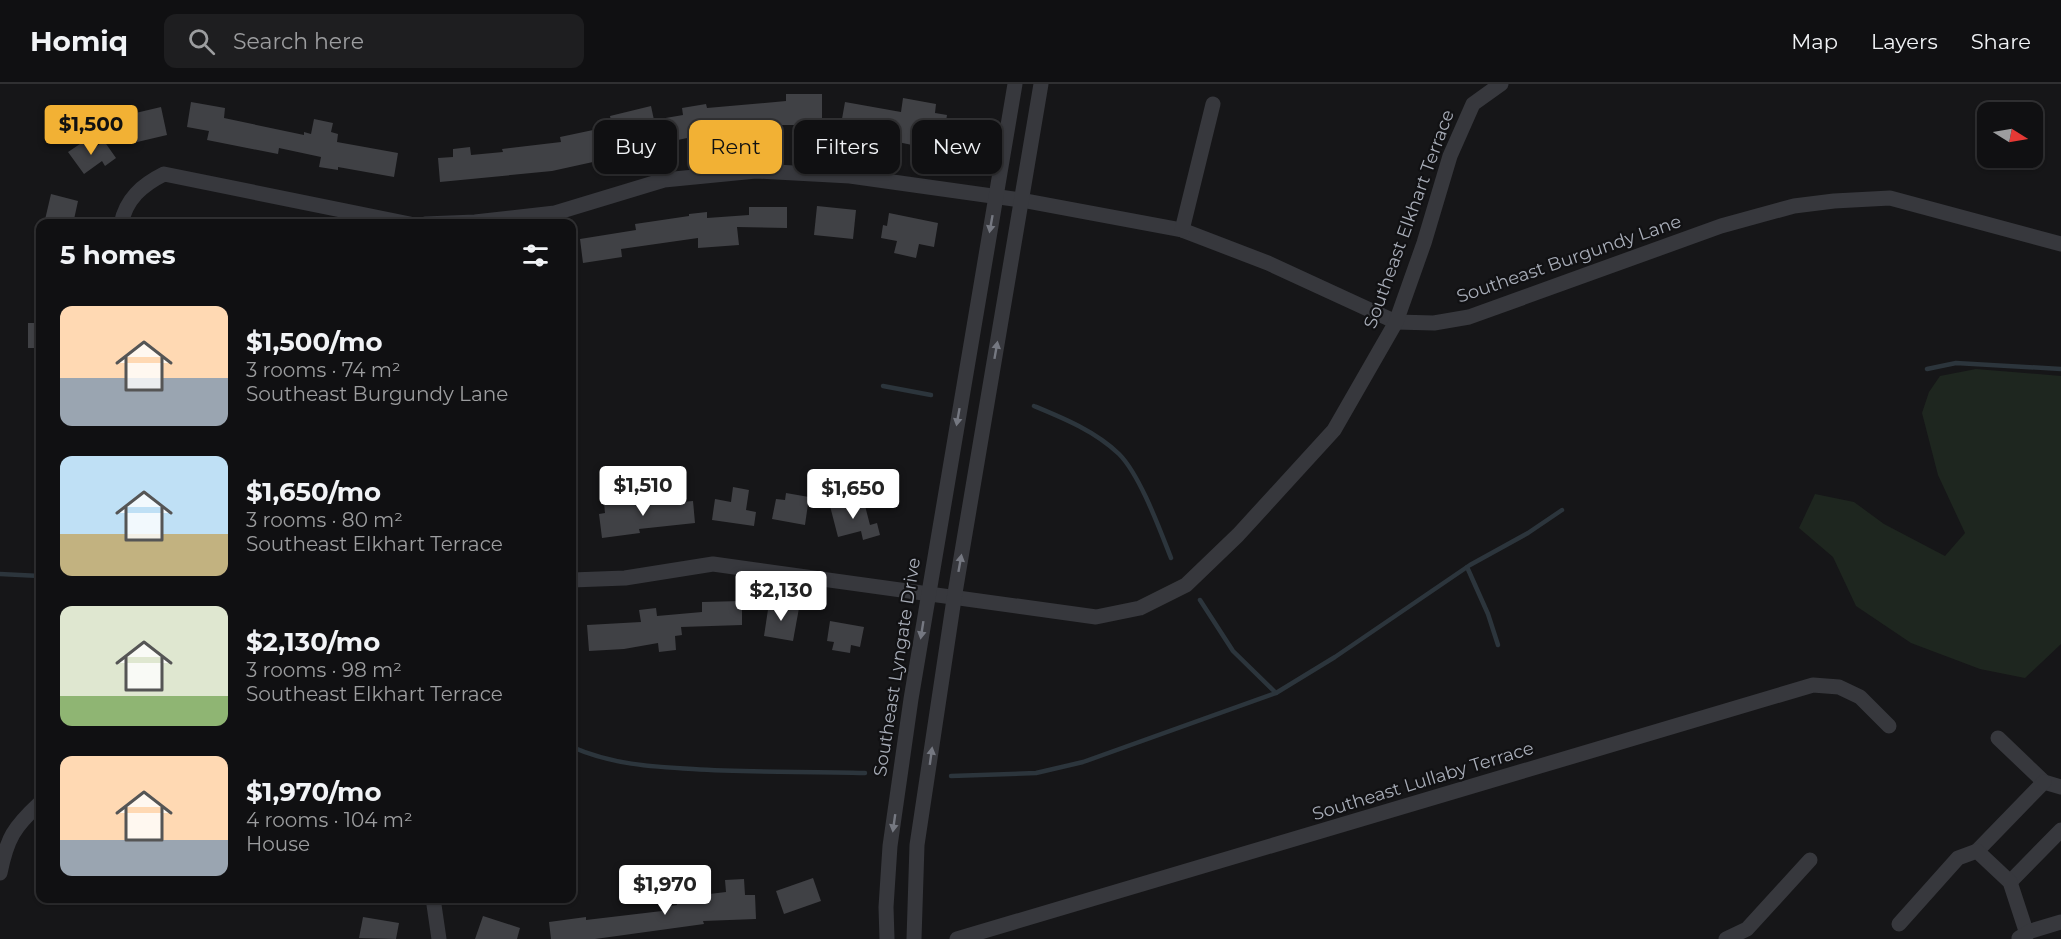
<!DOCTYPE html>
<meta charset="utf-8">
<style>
body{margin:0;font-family:Montserrat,sans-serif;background:#1e1e20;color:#f1f3f6;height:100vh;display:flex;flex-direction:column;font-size:22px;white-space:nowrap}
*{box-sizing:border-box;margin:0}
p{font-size:20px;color:#9c9d9f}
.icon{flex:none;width:33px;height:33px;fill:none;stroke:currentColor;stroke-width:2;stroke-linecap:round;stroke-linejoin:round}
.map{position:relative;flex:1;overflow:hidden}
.panel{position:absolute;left:36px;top:135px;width:540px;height:684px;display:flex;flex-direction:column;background:#101012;border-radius:12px;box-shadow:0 2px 4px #0004,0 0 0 2px #303032}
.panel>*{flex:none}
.guide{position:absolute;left:594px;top:36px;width:570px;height:54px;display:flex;gap:12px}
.needle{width:39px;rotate:101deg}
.controls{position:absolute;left:1977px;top:18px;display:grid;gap:12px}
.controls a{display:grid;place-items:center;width:66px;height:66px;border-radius:12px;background:#101012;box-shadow:0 2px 4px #0004,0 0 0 2px #303032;font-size:30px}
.price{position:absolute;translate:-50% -51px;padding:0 14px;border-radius:6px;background:#fff;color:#222;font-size:20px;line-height:39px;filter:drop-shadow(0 2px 3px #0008)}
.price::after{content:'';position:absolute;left:50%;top:36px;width:18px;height:14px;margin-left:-9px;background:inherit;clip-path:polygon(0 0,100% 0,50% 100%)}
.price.current{background:#f2b134;color:#111}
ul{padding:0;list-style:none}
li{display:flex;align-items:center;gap:18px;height:150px;padding:0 24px}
li span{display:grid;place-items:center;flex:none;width:168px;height:120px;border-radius:12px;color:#555}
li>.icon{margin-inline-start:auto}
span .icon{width:72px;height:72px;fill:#fffc;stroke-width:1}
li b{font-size:26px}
h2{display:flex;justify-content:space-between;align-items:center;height:72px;padding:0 24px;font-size:26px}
.pill{padding:0 21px;border-radius:12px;background:#101012;box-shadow:0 2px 4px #0004,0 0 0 2px #303032;font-size:21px;line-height:54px}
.pill.current{background:#f2b134;color:#111}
header{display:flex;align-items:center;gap:36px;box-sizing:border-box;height:84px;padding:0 30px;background:#101012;border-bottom:2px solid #303032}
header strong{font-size:28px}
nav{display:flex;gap:33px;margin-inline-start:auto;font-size:21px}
.search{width:420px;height:54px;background:#1e1e20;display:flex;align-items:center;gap:15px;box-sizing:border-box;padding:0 21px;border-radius:12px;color:#9c9d9f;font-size:22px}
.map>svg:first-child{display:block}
.green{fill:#1e261f}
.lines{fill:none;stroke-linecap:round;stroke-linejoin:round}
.stream{stroke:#2c353c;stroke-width:4.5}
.building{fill:#404145}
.minor{stroke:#37383d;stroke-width:15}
.oneway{fill:#757881}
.labels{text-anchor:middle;stroke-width:4.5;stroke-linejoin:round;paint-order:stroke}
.street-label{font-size:18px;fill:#a8adb8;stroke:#111113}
</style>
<header>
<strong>Homiq</strong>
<div class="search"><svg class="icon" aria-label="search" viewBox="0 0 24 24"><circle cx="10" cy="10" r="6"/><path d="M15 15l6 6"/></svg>Search here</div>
<nav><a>Map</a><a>Layers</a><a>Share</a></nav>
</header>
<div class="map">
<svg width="2061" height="855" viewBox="0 0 2061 855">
<rect width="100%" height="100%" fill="#161618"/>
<path class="green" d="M1976,285L2061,292V560L2025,594L1980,585L1911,559L1856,522L1833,473L1799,444L1815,410L1854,418L1884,440L1945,472L1965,449L1938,391L1922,329L1929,308L1940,292Z"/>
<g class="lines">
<g class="stream">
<path d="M1927,285L1956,279L2061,285"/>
<path d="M883,302L931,311"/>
<path d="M1034,322C1063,334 1095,347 1119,370C1140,391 1160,446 1171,474"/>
<path d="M1467,483L1488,530L1498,561"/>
<path d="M0,490L40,492"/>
<path d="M1200,516L1233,567L1276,609"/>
<path d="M572,663C611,680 651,683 693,685C750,689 808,687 865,689"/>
<path d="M951,692L1036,689L1083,678L1276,609L1335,573L1470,481L1528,449L1562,426"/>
</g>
</g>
<g class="building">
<path d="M786,10H822V41H767L768,44L711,49L673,57L672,55L601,71L602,76L552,87L440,98L438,74L453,73V65L470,63L471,71L503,68L502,65L561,58L560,53L612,42L610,32L651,22L654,36L683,31L682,24L706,20L707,24L786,17Z"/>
<path d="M903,14L936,20L935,29L947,31L941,67L840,46L845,18L901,28Z"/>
<path d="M191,18L225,24L224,34L304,51V48L311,50L314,35L333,39L331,48L338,50L337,58L398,69L394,93L338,83V86L319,83L321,73L279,64L278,70L207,56L209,47L187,43Z"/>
<path d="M161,23L167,51L133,59L127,31Z"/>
<path d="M86,56L93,65L104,57L116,74L105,82L102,77L84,90L68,68Z"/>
<path d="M51,110L78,117L73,140H44Z"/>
<path d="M817,122L856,126L853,155L814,151Z"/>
<path d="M749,123H787V144L737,143L739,161L698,164V154L621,165L622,173L583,179L580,155L636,146L635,140L689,132V130L707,128V134L749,131Z"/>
<path d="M889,129L938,139L934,163L919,160L916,174L894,169L897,157L881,154L883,141L887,142Z"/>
<rect x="28" y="239" width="12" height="25"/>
<path d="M733,403L749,406L746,426L756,428L754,442L712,436L715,415L731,418Z"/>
<path d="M786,409L809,413L805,441L772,435L776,415L785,416Z"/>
<path d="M863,414L870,441L877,439L880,451L863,456L861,447L838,453L830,422Z"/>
<path d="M636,415L637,422L693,417L695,439L639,445L640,449L602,454L599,430L605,429L604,419Z"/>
<path d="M742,517V541L681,543L682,551L675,552L676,566L659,568L658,559L624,565L589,567L587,541L641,538L639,526L656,524L657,532L702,528V518Z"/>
<path d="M769,519L799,524L793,557L764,552Z"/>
<path d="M830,537L864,543L860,563L851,561L850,569L832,566L834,558L827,557Z"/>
<path d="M813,794L821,817L784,830L776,807Z"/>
<path d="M744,795L745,811H755L756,835L703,837L704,840L595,855H551L549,838L586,833V836L662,827V823L677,821L676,814L726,808L725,796Z"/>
<path d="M483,832L520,844L517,855H475Z"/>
<path d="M363,833L399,839L396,855L359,854Z"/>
</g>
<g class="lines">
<g class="minor">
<path d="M121,140C126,115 142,101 164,90L410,140"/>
<path d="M425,140L475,138L555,129L664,96L756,87L850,92L1021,116L1182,146L1268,179L1396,238L1434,239L1469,233L1721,142L1794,122L1834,117L1890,114L2061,160"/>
<path d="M1182,146L1213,20"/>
<path d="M572,496L625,494L713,480L1096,533L1140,524L1186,501L1238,451L1334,346L1396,238L1424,159L1450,72L1473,20L1501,0"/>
<path d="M1998,654L2044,698L2061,703"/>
<path d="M1977,767L2044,698"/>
<path d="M0,789C7,754 14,743 40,719"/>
<path d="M2010,798L2061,746"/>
<path d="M433,814L439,855"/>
<path d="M1899,840L1958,774L1977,767L2010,798L2027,850"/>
<path d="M2019,854L2031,847L2061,838"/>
<path d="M887,855L886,823L890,762L911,615L1015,0"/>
<path d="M914,855L917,761L954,515L1041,0"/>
<path d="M957,855L1813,601L1839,603L1860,613L1889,642"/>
<path d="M1726,855L1747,845L1810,776"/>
</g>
</g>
<defs><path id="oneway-solid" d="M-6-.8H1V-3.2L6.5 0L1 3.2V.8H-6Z" transform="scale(1.5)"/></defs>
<g class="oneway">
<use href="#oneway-solid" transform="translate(991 140) rotate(100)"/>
<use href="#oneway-solid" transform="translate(996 266) rotate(-80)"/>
<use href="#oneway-solid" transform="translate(958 333) rotate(100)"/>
<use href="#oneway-solid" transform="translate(960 479) rotate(-80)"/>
<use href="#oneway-solid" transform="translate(922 546) rotate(99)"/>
<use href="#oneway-solid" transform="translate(931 672) rotate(-82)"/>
<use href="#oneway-solid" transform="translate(894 739) rotate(98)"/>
</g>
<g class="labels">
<g class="street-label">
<text transform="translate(1409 135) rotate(-70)" y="6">Southeast Elkhart Terrace</text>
<text transform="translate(1569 175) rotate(-19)" y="6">Southeast Burgundy Lane</text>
<text transform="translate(897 583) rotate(-81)" y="6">Southeast Lyngate Drive</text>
<text transform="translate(1423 697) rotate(-17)" y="6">Southeast Lullaby Terrace</text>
</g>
</g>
</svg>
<div class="controls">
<a><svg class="needle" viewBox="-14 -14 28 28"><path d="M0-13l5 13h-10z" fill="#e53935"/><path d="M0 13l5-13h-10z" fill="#9c9d9f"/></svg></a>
</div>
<b class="price current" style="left:91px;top:72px">$1,500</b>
<b class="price" style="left:643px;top:433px">$1,510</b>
<b class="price" style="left:853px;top:436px">$1,650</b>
<b class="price" style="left:781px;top:538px">$2,130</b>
<b class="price" style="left:665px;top:832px">$1,970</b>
<div class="guide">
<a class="pill">Buy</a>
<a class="pill current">Rent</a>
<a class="pill">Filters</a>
<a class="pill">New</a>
</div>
<section class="panel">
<h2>5 homes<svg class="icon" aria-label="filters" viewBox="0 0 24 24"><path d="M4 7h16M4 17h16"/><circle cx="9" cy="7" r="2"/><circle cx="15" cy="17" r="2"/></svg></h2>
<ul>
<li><span style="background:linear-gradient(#ffd9b3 60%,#9aa5b1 0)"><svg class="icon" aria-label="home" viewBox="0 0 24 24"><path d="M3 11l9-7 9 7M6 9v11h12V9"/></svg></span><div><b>$1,500/mo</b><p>3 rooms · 74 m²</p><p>Southeast Burgundy Lane</p></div></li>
<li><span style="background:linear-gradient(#bfe0f5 65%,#c2b280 0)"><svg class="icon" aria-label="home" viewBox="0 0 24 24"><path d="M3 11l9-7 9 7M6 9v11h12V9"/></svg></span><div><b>$1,650/mo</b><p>3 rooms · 80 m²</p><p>Southeast Elkhart Terrace</p></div></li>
<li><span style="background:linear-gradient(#dfe7d0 75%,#8fb573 0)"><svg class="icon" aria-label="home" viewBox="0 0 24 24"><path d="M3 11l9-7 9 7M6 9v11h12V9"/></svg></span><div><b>$2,130/mo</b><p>3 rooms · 98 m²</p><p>Southeast Elkhart Terrace</p></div></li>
<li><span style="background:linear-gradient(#ffd9b3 70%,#9aa5b1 0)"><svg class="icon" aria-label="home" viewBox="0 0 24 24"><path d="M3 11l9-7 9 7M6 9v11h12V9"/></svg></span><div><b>$1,970/mo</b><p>4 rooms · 104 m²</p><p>House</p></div></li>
</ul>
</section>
</div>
